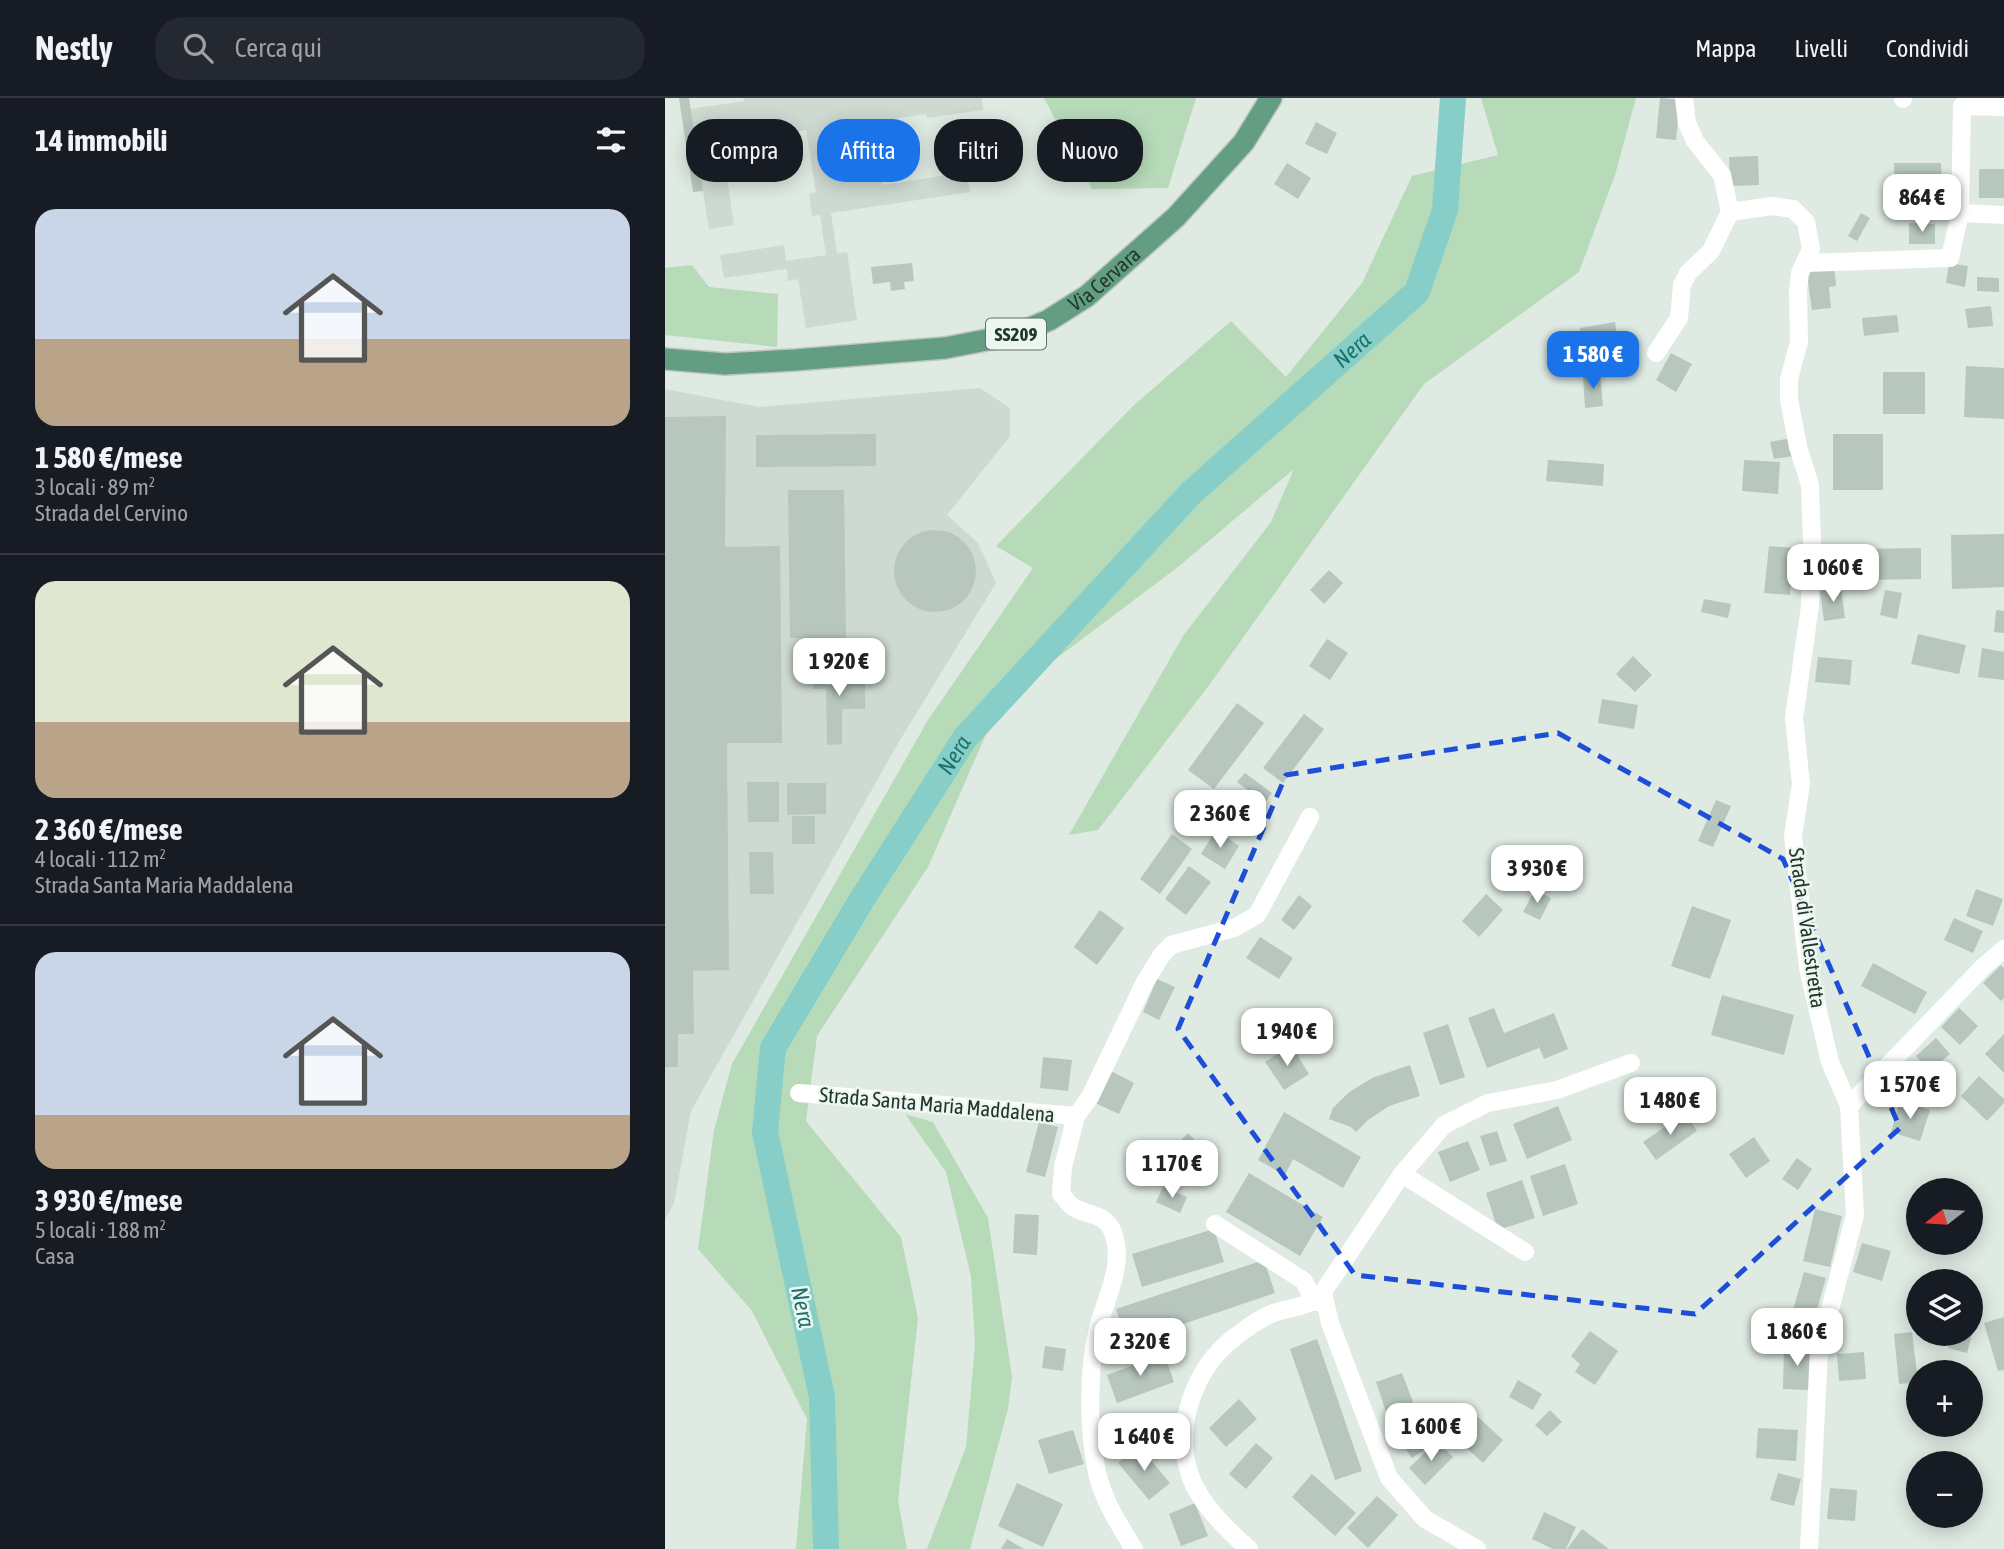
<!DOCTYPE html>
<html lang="it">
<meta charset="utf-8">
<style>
body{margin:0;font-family:"Asap Condensed",sans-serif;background:#242831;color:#f1f3f6;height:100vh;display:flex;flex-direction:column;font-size:26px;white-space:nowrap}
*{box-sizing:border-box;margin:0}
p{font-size:23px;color:#9ea1a6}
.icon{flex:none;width:38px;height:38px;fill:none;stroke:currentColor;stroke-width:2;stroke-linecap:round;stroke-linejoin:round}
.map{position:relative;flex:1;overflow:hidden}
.side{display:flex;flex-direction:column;background:#171b24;width:665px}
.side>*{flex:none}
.guide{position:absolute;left:21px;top:21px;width:665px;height:63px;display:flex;gap:14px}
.needle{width:46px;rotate:253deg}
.tools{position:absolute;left:1241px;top:1080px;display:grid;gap:14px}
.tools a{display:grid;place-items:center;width:77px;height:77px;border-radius:50%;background:#171b24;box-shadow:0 4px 18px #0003;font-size:35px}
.price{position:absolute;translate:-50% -60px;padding:0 16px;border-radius:14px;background:#fff;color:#222;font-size:23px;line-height:46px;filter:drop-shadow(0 2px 4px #0008)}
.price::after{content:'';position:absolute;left:50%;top:42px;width:21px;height:16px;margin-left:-10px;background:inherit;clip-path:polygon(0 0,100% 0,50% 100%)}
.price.selected{background:#1a73e8;color:#fff}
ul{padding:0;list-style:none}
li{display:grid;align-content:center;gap:14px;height:371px;padding:0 35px}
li+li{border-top:2px solid #363941}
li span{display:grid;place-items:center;height:217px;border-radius:21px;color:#555}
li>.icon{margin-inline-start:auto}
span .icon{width:126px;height:126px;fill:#fffc;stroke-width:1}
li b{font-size:30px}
h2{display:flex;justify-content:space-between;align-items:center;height:84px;padding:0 35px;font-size:30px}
.tag{padding:0 24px;border-radius:28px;background:#171b24;box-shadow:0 4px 18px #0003;font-size:24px;line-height:63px}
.tag.selected{background:#1a73e8;color:#fff}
header{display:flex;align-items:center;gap:42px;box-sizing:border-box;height:98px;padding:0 35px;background:#171b24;border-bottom:2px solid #363941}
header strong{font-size:33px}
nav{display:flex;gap:38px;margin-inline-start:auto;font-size:24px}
.search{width:490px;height:63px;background:#242831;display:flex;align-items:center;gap:18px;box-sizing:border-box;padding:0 24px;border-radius:28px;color:#9ea1a6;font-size:26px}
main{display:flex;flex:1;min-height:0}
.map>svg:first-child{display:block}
.built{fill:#cdd9d1}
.green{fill:#b7dbb9}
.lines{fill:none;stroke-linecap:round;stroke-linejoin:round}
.river{stroke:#87cec9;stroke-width:26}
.building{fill:#b7c7bd}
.primary-casing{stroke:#bcc4c0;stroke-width:24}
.minor{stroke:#fff;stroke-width:18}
.primary{stroke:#649e82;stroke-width:21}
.marked{fill:none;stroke:#1d4ed8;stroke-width:5;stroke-dasharray:14 9;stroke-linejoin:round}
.labels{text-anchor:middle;stroke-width:5;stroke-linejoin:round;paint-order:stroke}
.shield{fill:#eef6f1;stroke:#5e7267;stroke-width:2}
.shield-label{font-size:19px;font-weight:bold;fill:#20392c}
.street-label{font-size:21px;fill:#20392c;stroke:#eef6f1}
.water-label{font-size:23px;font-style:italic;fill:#1c736d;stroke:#eef6f1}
</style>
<header>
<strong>Nestly</strong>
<div class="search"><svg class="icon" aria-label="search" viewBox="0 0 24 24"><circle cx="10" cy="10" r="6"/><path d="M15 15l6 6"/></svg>Cerca qui</div>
<nav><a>Mappa</a><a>Livelli</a><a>Condividi</a></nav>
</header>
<main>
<section class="side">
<h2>14 immobili<svg class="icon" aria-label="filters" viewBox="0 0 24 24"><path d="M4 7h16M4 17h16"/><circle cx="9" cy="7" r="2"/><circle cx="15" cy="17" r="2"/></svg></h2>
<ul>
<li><span style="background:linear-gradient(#c9d6e8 60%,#b9a48a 0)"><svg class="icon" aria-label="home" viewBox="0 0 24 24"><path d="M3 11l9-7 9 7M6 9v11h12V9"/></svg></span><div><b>1 580 €/mese</b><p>3 locali · 89 m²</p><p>Strada del Cervino</p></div></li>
<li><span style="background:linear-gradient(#dfe7d0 65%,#b9a48a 0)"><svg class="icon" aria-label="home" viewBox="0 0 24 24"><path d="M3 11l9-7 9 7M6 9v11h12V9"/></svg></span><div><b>2 360 €/mese</b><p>4 locali · 112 m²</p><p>Strada Santa Maria Maddalena</p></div></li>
<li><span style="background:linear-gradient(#c9d6e8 75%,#b9a48a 0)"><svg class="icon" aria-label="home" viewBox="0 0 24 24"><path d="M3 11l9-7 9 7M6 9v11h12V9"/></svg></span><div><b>3 930 €/mese</b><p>5 locali · 188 m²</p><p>Casa</p></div></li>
</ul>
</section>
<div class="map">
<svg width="1339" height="1451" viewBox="0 0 1339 1451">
<rect width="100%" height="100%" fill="#deeae2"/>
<g class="built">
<path d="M79,0H317L318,12L262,20L261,16L208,24L218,87L302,74L305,94L166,115L172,155L182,154L192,222L141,230L133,181L123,183L122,171L59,180L55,157L119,147L121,163L161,157L155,117L147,118L144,96L151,94L141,32L57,45L69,127L44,131L25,11L79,3Z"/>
<path d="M315,290L345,310V338L282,417L313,445L331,485L232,647L26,1013L9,1105L0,1122V291L94,309Z"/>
</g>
<g class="green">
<path d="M379,0H531L503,90L427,91Z"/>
<path d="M816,0H971L950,77L914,174L759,286L545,586L433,732L404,737L518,538L606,424L629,371L513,469L336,602L263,769L152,938L141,1023L236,1139L253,1220L233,1402L242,1451H131L142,1321L87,1213L33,1151L49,1032L67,966L263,622L368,470L331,448L468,308L566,223L621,279L697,185L747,78L833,57Z"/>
<path d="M27,167L44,189L113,196L112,249L0,237V170Z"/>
<path d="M240,1016L268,1024L323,1120L347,1279L343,1311L305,1451H262L301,1349L310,1246L306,1178L281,1074Z"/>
</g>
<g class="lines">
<path class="river" id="s1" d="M161,1451L157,1299L100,1034L108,950L196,803L300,640L526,395L752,194L780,112L788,0"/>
</g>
<g class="building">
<path d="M14,0H24L38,93L28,94Z"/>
<path d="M995,0L1015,2L1011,42L991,40Z"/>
<path d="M651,24L672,35L662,56L640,46Z"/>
<path d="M1093,58L1094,87L1065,88L1064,59Z"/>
<path d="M622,65L646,80L633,101L609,86Z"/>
<path d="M1229,65H1276L1277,97L1230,98Z"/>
<rect x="1314" y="71" width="25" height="29"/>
<path d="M1196,115L1205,120L1192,143L1183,138Z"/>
<path d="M1244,125L1270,126V146H1244Z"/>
<path d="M247,165L249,183L239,184L240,191L226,193L225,184L208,186L206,169Z"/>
<path d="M1284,165L1303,168L1300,189L1281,185Z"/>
<path d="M1169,166L1171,188L1164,189L1166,210L1147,212L1141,170Z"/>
<path d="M1312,179L1334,180V194L1312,193Z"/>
<path d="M1326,208L1328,228L1303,230L1300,211Z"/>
<path d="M1232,217L1234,234L1199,238L1197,220Z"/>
<path d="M950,224L957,270L923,276L915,230Z"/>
<path d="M1006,255L1027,266L1011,294L991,282Z"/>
<path d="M1301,268L1339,270V321L1299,319Z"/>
<rect x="1218" y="274" width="42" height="42"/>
<path d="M935,277L938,308L920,310L918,278Z"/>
<path d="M61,318L60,449L115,448L117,645H62L64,872L28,873L29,936H13V969H0V319Z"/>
<path d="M211,336V368L91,369V337Z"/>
<rect x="1168" y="336" width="50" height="56"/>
<path d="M1126,340L1129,358L1109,361L1105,344Z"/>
<path d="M883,362L939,366L938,388L881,383Z"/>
<path d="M1079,362L1115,364L1113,396L1077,393Z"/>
<path d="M123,392H179L181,540H125Z"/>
<circle cx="270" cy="473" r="41"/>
<path d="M1339,436V489L1287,491L1286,437Z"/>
<path d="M1104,448L1129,450L1125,497L1099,495Z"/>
<path d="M1256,450V481L1199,482L1198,451Z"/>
<path d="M1182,459L1183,486L1164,487L1163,460Z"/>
<path d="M664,472L678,485L659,506L645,492Z"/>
<path d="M1176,490L1180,520L1159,523L1155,493Z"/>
<path d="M1220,492L1237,495L1232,521L1215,517Z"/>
<path d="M1039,501L1066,506L1063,520L1036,514Z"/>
<path d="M1331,512L1339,513V535L1329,534Z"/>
<path d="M1253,536L1301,547L1294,576L1246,566Z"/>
<path d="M662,541L683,555L665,582L644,568Z"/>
<path d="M1317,550L1339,554V582L1313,579Z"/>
<path d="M968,558L987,577L970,594L951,576Z"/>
<path d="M1153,559L1187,562L1185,587L1150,584Z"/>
<path d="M147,564H160V587H168V575H200V611H177V646L162,647L161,591H148Z"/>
<path d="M937,601L973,607L969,631L933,625Z"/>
<path d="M572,605L599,625L549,691L523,672Z"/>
<path d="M639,616L659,631L618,685L598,670Z"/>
<path d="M580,675L607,695L600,705L572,684Z"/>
<path d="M82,684H114V724H83Z"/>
<path d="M122,685H161V716L122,717Z"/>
<path d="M1051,702L1066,708L1048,749L1033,743Z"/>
<rect x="127" y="718" width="23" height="28"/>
<path d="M551,732L574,748L560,771L536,756Z"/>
<path d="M507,736L527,751L495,796L475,781Z"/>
<path d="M84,754H108L109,796H85Z"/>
<path d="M524,768L546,784L521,817L500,801Z"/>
<path d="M1311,791L1338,801L1328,828L1301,818Z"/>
<path d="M870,792L886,800L875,822L858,814Z"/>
<path d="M821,796L838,812L814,839L797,823Z"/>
<path d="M634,797L647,808L629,832L616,822Z"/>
<path d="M1027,808L1066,822L1045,881L1006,868Z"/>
<path d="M435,812L459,830L432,867L409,849Z"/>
<path d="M1289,820L1318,833L1308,855L1279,842Z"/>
<path d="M595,839L628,860L614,881L581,860Z"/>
<path d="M1208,865L1262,894L1250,916L1196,888Z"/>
<path d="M1336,867L1339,870V900L1336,903L1318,885Z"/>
<path d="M492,881L510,889L494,922L478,914Z"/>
<path d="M1057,897L1129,917L1119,957L1046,937Z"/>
<path d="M829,910L839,935L889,915L903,951L879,961L870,939L874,950L822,970L803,920Z"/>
<path d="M1294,910L1313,928L1295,947L1276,929Z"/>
<path d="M783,926L800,979L775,987L758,935Z"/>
<path d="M1339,936V975L1320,956Z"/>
<path d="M1271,940L1285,956L1265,973L1251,958Z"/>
<path d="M626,947L644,976L619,992L600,964Z"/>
<path d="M378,959L407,962L403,993L375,990Z"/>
<path d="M745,967L755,998L724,1008L703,1022L691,1034L686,1029L664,1021L668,1010L683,995L707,980Z"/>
<path d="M444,972L469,985L454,1016L428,1004Z"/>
<path d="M1314,978L1339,1001V1005L1322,1023L1296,998Z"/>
<path d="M1235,1003L1265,1012L1255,1043L1226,1034Z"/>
<path d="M893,1008L907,1042L862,1061L848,1026Z"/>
<path d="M619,1014L696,1059L678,1090L628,1061L620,1077L593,1062Z"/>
<path d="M1020,1015L1032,1033L991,1062L978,1044Z"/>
<path d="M374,1024L393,1029L380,1079L361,1074Z"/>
<path d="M832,1033L842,1063L825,1068L815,1038Z"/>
<path d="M523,1035L544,1056L535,1065L547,1077L538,1087L503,1055Z"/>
<path d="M1089,1039L1105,1063L1081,1080L1064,1056Z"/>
<path d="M803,1043L815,1072L785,1084L773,1054Z"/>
<path d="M1132,1060L1147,1071L1133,1092L1117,1081Z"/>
<path d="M900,1066L913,1106L878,1118L865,1078Z"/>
<path d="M584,1075L658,1119L635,1158L561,1114Z"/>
<path d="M857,1082L870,1120L833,1132L821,1095Z"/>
<path d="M498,1089L522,1099L515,1115L491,1104Z"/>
<path d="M1150,1111L1177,1118L1165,1169L1138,1163Z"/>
<path d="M350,1116L374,1117L372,1157L348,1155Z"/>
<path d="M549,1131L559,1164L477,1189L467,1156Z"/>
<path d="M1197,1145L1226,1153L1217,1183L1188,1174Z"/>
<path d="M599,1162L610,1195L462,1245L451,1211Z"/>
<path d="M1139,1174L1161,1180L1150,1218L1128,1212Z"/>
<path d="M1119,1216L1144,1222L1141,1235L1115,1228Z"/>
<path d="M1339,1219V1272L1333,1273L1319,1225Z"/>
<path d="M1306,1229H1309L1302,1255L1283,1250L1287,1236H1306Z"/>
<path d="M925,1233L953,1253L930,1287L910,1274L915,1266L906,1258Z"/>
<path d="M1247,1234L1253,1284L1234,1286L1229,1236Z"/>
<path d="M652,1241L697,1373L670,1382L625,1251Z"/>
<path d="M380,1248L401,1251L398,1273L377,1270Z"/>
<path d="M1119,1248H1145L1144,1292L1118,1291Z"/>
<path d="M1199,1254L1201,1281L1174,1283L1172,1256Z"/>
<path d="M499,1256L509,1284L452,1305L442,1277Z"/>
<path d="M737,1275L751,1312L772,1343L747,1360L726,1329L711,1284Z"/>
<path d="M853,1282L877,1296L868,1312L844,1299Z"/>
<path d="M574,1301L592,1321L561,1349L544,1330Z"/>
<path d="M801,1308L838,1342L818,1365L781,1331Z"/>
<path d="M885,1312L897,1324L882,1338L870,1327Z"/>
<path d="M1093,1330L1133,1332L1131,1363L1091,1360Z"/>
<path d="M408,1332L419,1366L384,1376L373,1342Z"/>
<path d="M772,1343L788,1359L760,1387L744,1370Z"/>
<path d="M591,1345L608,1360L581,1391L564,1376Z"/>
<path d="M474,1348L505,1385L484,1402L453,1365Z"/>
<path d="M1113,1375L1136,1381L1129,1408L1105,1402Z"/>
<path d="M647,1376L691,1415L670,1438L627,1399Z"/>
<path d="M352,1385L398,1406L378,1449L333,1428Z"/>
<path d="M1165,1390L1192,1392L1190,1423L1162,1421Z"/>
<path d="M712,1398L733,1417L703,1450L682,1430Z"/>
<path d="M530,1405L543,1438L516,1448L504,1416Z"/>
<path d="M879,1414L911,1429L901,1451H888L867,1441Z"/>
<path d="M917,1431L944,1451H902Z"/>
<path d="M342,1441L359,1451H336Z"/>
</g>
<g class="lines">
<g class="primary-casing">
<g id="primary">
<path id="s2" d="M0,261L60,266L130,262L280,250L352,236L384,222L422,198L511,119L579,44L606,0"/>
</g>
</g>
<g class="minor">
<path d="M1019,0L1022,25L1030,43L1057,77L1065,114"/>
<path d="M1238,1V0"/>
<path d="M1065,114L1107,108L1128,111L1141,124L1146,151L1135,175L1133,193L1134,244L1124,281V301L1133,349L1145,387L1147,443L1145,508L1129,620L1136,686L1128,738L1143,870L1165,964L1184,1008L1190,1117L1154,1253L1144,1451"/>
<path d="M1295,115L1297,8L1339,9"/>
<path d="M1141,165L1285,160L1295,115L1339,117"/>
<path d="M991,255L1014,220L1017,187L1023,175L1046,153L1065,114"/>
<path d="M134,995L411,1018L425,999L480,884L496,858L506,847L569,830L592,817L645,719"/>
<path d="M1184,1008L1318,869L1339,851"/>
<path d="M411,1018L398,1069L396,1096C400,1100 403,1105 407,1108C419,1118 439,1114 447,1132C461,1165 441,1199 433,1230C423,1271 423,1328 431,1369C436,1399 453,1425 469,1451"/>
<path d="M737,1076L860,1154"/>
<path d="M550,1126L639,1183L649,1204"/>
<path d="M584,1451C562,1432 534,1405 525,1377C508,1328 530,1269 570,1239C580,1231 594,1221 606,1216C626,1208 643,1211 658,1194"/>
<path d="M812,1451L760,1421L724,1380L665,1225L658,1194L737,1076L779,1027L823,1005L892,992L966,965"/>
</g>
<use href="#primary" class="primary"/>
</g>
<path class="marked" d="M893,635L1118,761L1235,1030L1030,1216L690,1177L513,931L621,677Z"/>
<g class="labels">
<rect class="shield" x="321" y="220.5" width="60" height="31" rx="5"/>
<g class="shield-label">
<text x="351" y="243">SS209</text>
</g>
<g class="street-label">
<text dy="7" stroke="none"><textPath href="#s2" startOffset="458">Via Cervara</textPath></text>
<text transform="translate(1142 830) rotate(82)" y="7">Strada di Vallestretta</text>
<text transform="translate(272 1007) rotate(5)" y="7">Strada Santa Maria Maddalena</text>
</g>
<g class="water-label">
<text dy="8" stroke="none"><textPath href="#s1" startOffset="1421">Nera</textPath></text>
<text dy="8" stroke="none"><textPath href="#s1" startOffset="852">Nera</textPath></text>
<text transform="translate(138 1209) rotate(78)" y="8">Nera</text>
</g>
</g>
</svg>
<div class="tools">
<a><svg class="needle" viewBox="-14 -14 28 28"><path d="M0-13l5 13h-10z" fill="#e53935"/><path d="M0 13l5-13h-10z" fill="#9ea1a6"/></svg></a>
<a><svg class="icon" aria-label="layers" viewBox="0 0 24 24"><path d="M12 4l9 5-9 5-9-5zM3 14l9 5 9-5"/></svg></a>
<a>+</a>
<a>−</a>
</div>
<b class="price" style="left:1257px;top:136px">864 €</b>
<b class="price selected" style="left:928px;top:293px">1 580 €</b>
<b class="price" style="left:1168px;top:506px">1 060 €</b>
<b class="price" style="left:174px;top:600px">1 920 €</b>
<b class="price" style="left:555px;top:752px">2 360 €</b>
<b class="price" style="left:872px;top:807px">3 930 €</b>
<b class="price" style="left:622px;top:970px">1 940 €</b>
<b class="price" style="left:1245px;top:1023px">1 570 €</b>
<b class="price" style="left:1005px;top:1039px">1 480 €</b>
<b class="price" style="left:507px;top:1102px">1 170 €</b>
<b class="price" style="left:1132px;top:1270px">1 860 €</b>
<b class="price" style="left:475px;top:1280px">2 320 €</b>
<b class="price" style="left:766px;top:1365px">1 600 €</b>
<b class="price" style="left:479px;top:1375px">1 640 €</b>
<div class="guide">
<a class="tag">Compra</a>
<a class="tag selected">Affitta</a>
<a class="tag">Filtri</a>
<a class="tag">Nuovo</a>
</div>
</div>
</main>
